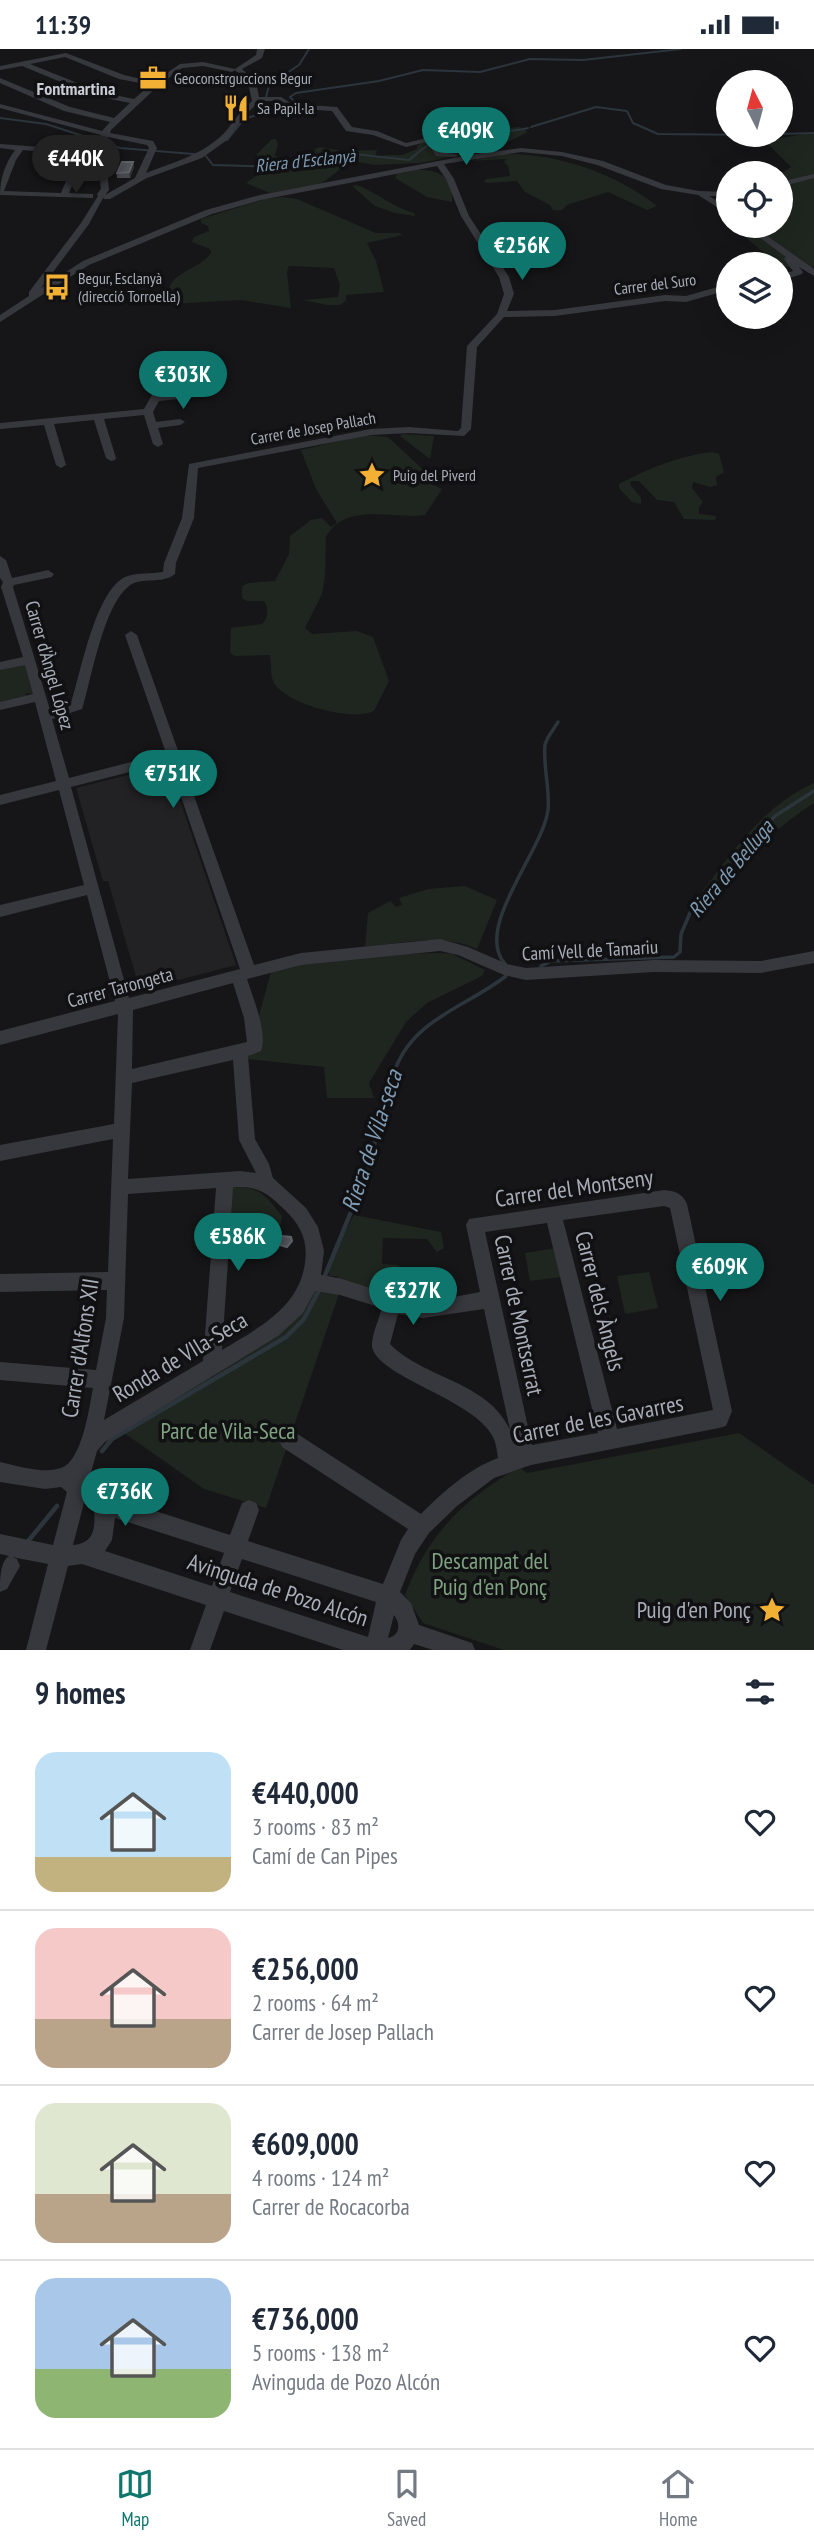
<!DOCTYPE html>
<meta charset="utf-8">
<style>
body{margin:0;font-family:"PT Sans Narrow",sans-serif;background:#f2f2f3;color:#1f2937;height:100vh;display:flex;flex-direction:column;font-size:26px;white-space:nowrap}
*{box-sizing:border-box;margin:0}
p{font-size:23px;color:#747a83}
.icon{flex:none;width:38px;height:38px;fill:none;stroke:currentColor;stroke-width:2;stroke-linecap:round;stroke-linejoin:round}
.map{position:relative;height:1601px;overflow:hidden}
.sheet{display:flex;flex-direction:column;background:#fff;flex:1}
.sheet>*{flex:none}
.needle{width:46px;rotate:354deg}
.fabs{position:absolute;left:716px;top:21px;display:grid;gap:14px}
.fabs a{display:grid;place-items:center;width:77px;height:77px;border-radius:50%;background:#fff;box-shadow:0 7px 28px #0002;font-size:35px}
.price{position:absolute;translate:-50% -60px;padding:0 16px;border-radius:24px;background:#0f766e;color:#fff;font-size:23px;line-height:46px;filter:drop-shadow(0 2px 4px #0008)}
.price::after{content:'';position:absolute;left:50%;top:42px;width:21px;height:16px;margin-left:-10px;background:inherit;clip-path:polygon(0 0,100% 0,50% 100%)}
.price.active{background:#222;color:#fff}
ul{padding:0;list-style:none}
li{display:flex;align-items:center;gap:21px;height:175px;padding:0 35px}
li+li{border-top:2px solid #e0e1e3}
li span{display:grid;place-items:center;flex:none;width:196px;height:140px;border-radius:21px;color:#555}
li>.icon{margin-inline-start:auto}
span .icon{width:84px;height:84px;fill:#fffc;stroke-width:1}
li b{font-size:30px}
h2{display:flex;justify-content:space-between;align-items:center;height:84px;padding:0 35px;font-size:30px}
.status{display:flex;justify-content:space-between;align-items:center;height:49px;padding:0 35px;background:#fff;direction:ltr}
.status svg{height:19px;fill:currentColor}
.dock{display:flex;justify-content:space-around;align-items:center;height:98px;border-top:2px solid #e0e1e3;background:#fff;font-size:19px;color:#747a83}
.dock a{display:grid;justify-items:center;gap:4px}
.dock .active{color:#0f766e}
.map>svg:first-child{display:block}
.built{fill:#222225}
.green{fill:#1e261f}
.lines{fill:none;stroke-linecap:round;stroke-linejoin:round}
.stream-far2{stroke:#2c353c;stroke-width:2}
.stream-far1{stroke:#2c353c;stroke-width:3.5}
.stream{stroke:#2c353c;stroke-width:4.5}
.minor{fill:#37383d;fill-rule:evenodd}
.wall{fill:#47494d}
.shaded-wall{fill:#2f3033}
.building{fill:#525359;stroke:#5f6168;stroke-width:2}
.labels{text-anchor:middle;stroke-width:7;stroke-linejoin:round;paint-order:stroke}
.far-poi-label{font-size:16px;fill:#a8adb8;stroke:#111113;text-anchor:start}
.far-street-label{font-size:16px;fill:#a8adb8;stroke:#111113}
.far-neighbourhood-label{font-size:18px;font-weight:bold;fill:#c9ccd4;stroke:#111113}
.far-water-label{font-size:18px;font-style:italic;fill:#7f9bb3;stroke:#111113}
.street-label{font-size:19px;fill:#a8adb8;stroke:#111113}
.water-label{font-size:21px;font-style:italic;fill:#7f9bb3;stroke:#111113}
.near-street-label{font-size:23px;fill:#a8adb8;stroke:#111113}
.near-park-label{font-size:23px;fill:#7fa381;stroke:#111113}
.near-poi-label{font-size:23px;fill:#a8adb8;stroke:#111113;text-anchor:end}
.near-water-label{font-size:24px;font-style:italic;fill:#7f9bb3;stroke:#111113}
</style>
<div class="status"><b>11:39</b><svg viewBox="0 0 49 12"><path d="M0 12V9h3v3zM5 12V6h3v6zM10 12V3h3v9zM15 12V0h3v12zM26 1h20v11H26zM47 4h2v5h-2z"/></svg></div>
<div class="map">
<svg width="814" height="1601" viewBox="0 0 814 1601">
<rect width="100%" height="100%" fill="#161618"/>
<path class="built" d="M168,716L236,916L140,941L108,832H103L76,739Z"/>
<g class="green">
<path d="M520,78L528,83L508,93L479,95L450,108L420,114L375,116L351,112L321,135L270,144L246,134L256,127L257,121L268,115V109L257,108V105L272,90H276L278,95L275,105L278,111C288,116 305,116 314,109L315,100L320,98L343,102L377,101L375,107L383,109L385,106H402L417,100V97L429,89L426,85Z"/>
<path d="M814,83V218H781L732,177H780L781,125L791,118L765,92Z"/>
<path d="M501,105C556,104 614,123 657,157L647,161L608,143L567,156L562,161H553L550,156L525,143L517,132L484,134L486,130L510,127L508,117L504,113L506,110L470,112Z"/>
<path d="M416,121C438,120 454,127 452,153L427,148L395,129L397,125Z"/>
<path d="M357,136C378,144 392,158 414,164L415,167L395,164L375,157L352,137Z"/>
<path d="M283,148L297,150L376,184H399L403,186L367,194L376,212L384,243L346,246V252L340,256H327L303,251L338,248L340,236L334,219L289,217L287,223L291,259L240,251L170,255C161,222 197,224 211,204L210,200L192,193L194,188L209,182L208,177L201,174V170L265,150Z"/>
<path d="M402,385L434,387L430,410L400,387Z"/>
<path d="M365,386L388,388L426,423L429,434L442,440L425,466C393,471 346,452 326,488L325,527L322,545L305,579L312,585L357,582L373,588L389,632L374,662C352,673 292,656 276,637C269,629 272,615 270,606L235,607L230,604L231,579L262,575C268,570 269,558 264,552H247L242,549V537L248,534L275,532L289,505L290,487L311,471L322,469L331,478L337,474L316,440L301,401Z"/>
<path d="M713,403L719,405L724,423L716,428L717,436L710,438L693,433L692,439L703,453L699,458V465L716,467L715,471L684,470L674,453L657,451L639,432H631L630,435L641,449V455L632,453L619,439V435C647,420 681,406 713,403Z"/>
<path d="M26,615L34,645L26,644V647L0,653V620Z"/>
<path d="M814,734V754C772,781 738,816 706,854L698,855L696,851C730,806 761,758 814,734Z"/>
<path d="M465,837L497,851L477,900C441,884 403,894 365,898L368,864L390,852L396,858L402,856L399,849L428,840Z"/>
<path d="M440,904L452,905L485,921L482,927L427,954L406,973L369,1034L374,1049H327L324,1018L247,1010L272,919L366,906Z"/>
<path d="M231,1138C261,1138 264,1145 282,1167L279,1182L271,1189L228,1186Z"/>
<path d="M354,1166L441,1183L444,1199L437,1203L427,1190L383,1189L382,1215L399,1216L392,1246L339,1234L337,1227H329L330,1211Z"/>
<path d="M556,1199L561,1228L530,1232L525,1204Z"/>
<path d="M649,1223L658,1259L625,1265L617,1227Z"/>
<path d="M311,1238L340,1242L266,1459L204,1440L117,1379L280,1282Z"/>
<path d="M739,1384L814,1436V1601H504L423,1574L405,1546C429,1483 463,1452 519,1418L527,1424Z"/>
</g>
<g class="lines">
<g class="stream-far2">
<path d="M258,64L265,53L269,36L299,16L309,0"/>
<path d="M0,69L46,75L120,99L205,106L213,116L276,118L320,113L328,106L354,105L409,111C419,103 428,94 441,90C465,82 501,86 528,79"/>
<path d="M531,78L596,58L627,62L633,74L658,85L763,86"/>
<path d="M780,85L814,84"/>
<path d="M227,91L244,70L296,54L290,48L296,44L379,32L423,21L480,23L530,10L583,11L681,0"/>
</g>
<g class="stream-far1">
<path d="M505,915C473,879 543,802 548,761C550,740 543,718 545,696C546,689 554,680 558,673"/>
<path d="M541,917L551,912L674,908L680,903L681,885L690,864L775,767L814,742"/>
<path d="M393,1027C409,971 465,959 506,927"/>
</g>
<g class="stream">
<path d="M324,1229L364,1131L394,1025"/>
<path d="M102,1402L112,1390L286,1288L304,1270L320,1239"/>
<path d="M29,1491L57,1457"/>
</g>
<g class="minor">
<path d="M257,0H265L262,9L242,20L256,33L259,48H281L292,55L337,58L352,78L377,82L406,94L431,88L442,103L459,106L455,108L436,107L427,93L406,98L373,86L346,82L332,62L290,59L279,52H260L245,66L227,91L202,109L147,129L110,150H104L102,147L103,149L89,175L41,239L83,212L206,161L260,146L475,105L521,99L562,103L603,112L666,136L699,142L728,143V147H709L728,158V165L698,146L661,140L597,116L562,107L521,103L444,115L454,130L469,167L509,228L514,245L507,262L555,261L665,246L686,247L728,235V241L686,253L665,252L555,267L504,268L477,298L471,380L464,387L409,384L371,386L198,419L194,469L176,514L175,525C162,536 142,527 129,537C104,556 92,626 83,657L82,660L52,670L69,729L166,704L125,586L131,582L137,586L254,916L301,904L440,890L468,898L507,915L526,919L654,911L761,912L814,902V914L761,924L654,923L526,931L504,926L458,906L440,902L301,916L247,930C253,949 268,984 261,1002L248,1007L255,1090L269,1115L273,1129L306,1159L318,1178L324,1202L321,1226C355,1230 387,1249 421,1251C440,1252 462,1246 480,1243L466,1176L469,1170L664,1141C675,1142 682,1144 687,1155L732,1362L726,1377L719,1379L531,1416L494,1429L457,1457L429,1484L415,1505L400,1543L411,1554L419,1576L472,1594L475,1601H433L414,1595L410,1601H343L224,1562L210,1601H190L206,1556L82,1515L68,1517L46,1601H26L48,1515L12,1508L17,1510L20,1517L7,1540L0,1543C0,1530 0,1513 9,1507L0,1505V1485L53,1496L67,1443L61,1438L45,1440L0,1433V1413C18,1417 42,1425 61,1419C82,1412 89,1360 93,1339L0,1331V1313L96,1321L106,1269L107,1241L0,1243V1225L108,1223L113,1090L0,1112V1096L114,1075L118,965L0,996V982L115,952L87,846L0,868V856L84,836L59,741L0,756V746L56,732L35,653L0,661V653L33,645L25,616L0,621V613L23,608L1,538L3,533L0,529V507L6,511L12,529L48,521L54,525L52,528L14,536L13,538L50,661L71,654C81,623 95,543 125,528C137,523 151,525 163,523L164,514L182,469L189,415L371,380L409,378L458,382L461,379L467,297L497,265L504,245L499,228L461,167L446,130L437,117L261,151L212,165L89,216L0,273V266L29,247V243L81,174L98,147L97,145L101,140L99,120L93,107L85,106L69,144L90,145H93V149L0,146C0,129 5,115 15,101L0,99V95L95,102L101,86L0,59V55L102,82L110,73L64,62L0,34V29L70,58L114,69L130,54L95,47L22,17L0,21V17L66,4L124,26L154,33L180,15L203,13L235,20L256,6ZM65,8L119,30L150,36L134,50L100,43L30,15ZM203,17L232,23L235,21L248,34L252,52C237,64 232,78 219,89C198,107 172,114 146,124L157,99L153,92L110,84L111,81L158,37L182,19ZM108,88L147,96L149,99L135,129L105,146L109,141L107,120L101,108ZM23,101L77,106L61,144L4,142L16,111ZM169,713L240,920L129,949L71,738ZM233,934L244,969L247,993L132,1020L133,961ZM233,1011L239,1091L256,1124L240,1122L128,1130L132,1034ZM233,1138C259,1137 267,1144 285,1161C301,1177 308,1191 305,1214C299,1259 258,1279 222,1301ZM216,1139L203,1312L104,1371L124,1269L128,1145ZM664,1157L670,1159L713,1361L617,1380L563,1171ZM547,1174L598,1384L532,1396L485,1183ZM315,1242L340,1246L382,1259C379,1270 372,1285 372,1296C373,1327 475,1350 493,1388C496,1394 497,1402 498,1409C468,1420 443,1443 421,1465L296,1384L289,1381L282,1384L279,1391L282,1398L408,1480L401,1491L383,1535L248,1492L259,1461L256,1454L249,1451L242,1454L230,1486L112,1448L109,1439L90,1427L97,1402L105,1393L278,1287L303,1264ZM484,1260L510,1381C488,1332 424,1330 390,1295L398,1265L423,1269ZM86,1446L93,1451C95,1471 99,1494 73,1496ZM115,1469L224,1504L212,1537L105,1502L112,1491ZM242,1510L376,1553L368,1588L230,1543ZM394,1566C400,1574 401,1586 388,1589Z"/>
<path d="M814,125V129L780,138V133Z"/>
<path d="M744,177H753L814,220V227L799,218L803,223L802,225L780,232V226L793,222L784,210L786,208Z"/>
<path d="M162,334L167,337L163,345L206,341L211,344L206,347L159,352L153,363L156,373L180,370L185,373L180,376L158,379L163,395L158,398L153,395L144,366L104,370L116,409L115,411L111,412L106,409L94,371L54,375L66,416L61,419L56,416L44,376L0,380V374L144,360L157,337Z"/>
</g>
</g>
<path class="wall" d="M133,113L134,118L130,129H117V124Z"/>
<path class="shaded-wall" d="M133,113L134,118L130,129L129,123Z"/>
<g class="building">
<path d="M122,113H133L129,123L117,124Z"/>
<path d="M282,1187L291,1188L292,1192L287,1198L280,1196Z"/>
</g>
<defs>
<g id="office-bare" transform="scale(2.1)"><path d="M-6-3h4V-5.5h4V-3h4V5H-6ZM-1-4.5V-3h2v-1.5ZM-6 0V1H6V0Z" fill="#f2b134" stroke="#111113" stroke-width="2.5" paint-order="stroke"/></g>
<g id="restaurant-bare" transform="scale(2.1)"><path d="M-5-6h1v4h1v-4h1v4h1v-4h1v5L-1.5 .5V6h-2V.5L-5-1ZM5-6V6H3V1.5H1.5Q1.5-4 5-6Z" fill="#f2b134" stroke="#111113" stroke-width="2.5" paint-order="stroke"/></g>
<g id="bus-bare" transform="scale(2.1)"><path d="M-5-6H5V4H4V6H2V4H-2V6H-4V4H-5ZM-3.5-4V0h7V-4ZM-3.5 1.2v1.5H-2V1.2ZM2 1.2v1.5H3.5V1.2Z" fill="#f2b134" stroke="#111113" stroke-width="2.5" paint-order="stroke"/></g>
<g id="sight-bare" transform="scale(2.1)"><path d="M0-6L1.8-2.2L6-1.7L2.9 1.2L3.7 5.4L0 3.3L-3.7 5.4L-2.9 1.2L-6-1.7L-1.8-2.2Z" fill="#f2b134" stroke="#111113" stroke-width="2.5" paint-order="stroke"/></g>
</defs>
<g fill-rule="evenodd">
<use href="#office-bare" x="153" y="29"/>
<use href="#restaurant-bare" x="236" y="59"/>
<use href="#bus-bare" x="57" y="238"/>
<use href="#sight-bare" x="372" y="426"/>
<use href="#sight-bare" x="772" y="1561"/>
</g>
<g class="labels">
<g class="far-poi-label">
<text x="174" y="35">Geoconstrguccions Begur</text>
<text x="257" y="65">Sa Papil·la</text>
<text x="78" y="235">Begur, Esclanyà<tspan x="78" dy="18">(direcció Torroella)</tspan></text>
<text x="393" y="432">Puig del Piverd</text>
</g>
<g class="far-street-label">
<text transform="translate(655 235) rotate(-7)" y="6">Carrer del Suro</text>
<text transform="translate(313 379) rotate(-10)" y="6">Carrer de Josep Pallach</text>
</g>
<g class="far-neighbourhood-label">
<text x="76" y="46">Fontmartina</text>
</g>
<g class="far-water-label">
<text transform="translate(305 112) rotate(-6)" y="6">Riera d'Esclanyà</text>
</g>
<g class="street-label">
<text transform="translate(50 616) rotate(74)" y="7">Carrer d'Àngel López</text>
<text transform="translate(590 901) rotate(-3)" y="7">Camí Vell de Tamariu</text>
<text transform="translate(120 938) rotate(-15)" y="7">Carrer Tarongeta</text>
</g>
<g class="water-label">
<text transform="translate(731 820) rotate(-50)" y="7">Riera de Belluga</text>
</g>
<g class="near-street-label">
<text transform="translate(574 1139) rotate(-8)" y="8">Carrer del Montseny</text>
<text transform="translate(600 1252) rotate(76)" y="8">Carrer dels Àngels</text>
<text transform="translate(519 1266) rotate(78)" y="8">Carrer de Montserrat</text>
<text transform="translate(80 1299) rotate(-81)" y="8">Carrer d'Alfons XII</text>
<text transform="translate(180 1308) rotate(-31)" y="8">Ronda de VIla-Seca</text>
<text transform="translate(598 1370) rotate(-11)" y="8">Carrer de les Gavarres</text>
<text transform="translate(278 1541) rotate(18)" y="8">Avinguda de Pozo Alcón</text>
</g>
<g class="near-park-label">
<text x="228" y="1390">Parc de Vila-Seca</text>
<text x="490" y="1520">Descampat del<tspan x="490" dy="26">Puig d'en Ponç</tspan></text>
</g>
<g class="near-poi-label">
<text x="751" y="1569">Puig d'en Ponç</text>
</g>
<g class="near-water-label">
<text transform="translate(372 1092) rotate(-72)" y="8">Riera de Vila-seca</text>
</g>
</g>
</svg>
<div class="fabs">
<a><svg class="needle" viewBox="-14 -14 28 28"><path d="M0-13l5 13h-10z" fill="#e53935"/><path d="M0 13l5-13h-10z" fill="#747a83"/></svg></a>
<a><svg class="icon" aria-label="locate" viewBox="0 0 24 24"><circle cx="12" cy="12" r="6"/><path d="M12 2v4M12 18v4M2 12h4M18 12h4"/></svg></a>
<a><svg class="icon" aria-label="layers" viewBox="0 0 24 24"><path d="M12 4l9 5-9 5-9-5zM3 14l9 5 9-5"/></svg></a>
</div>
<b class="price" style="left:466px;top:118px">€409K</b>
<b class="price active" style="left:76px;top:146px">€440K</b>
<b class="price" style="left:522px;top:233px">€256K</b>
<b class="price" style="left:183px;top:362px">€303K</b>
<b class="price" style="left:173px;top:761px">€751K</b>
<b class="price" style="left:238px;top:1224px">€586K</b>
<b class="price" style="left:720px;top:1254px">€609K</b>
<b class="price" style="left:413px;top:1278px">€327K</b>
<b class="price" style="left:125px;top:1479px">€736K</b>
</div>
<section class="sheet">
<h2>9 homes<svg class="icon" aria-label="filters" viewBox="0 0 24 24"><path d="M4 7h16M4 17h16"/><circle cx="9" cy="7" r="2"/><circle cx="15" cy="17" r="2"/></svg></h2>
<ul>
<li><span style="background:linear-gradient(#bfe0f5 75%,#c2b280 0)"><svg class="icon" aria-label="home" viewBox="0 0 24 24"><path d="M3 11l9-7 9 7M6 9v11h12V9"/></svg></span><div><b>€440,000</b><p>3 rooms · 83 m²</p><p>Camí de Can Pipes</p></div><svg class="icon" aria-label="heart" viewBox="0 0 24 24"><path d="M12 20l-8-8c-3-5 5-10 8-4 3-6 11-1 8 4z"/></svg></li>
<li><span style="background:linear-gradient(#f6c9c9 65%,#b9a48a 0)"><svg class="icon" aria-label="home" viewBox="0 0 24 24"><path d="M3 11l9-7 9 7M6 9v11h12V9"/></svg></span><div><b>€256,000</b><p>2 rooms · 64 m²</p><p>Carrer de Josep Pallach</p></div><svg class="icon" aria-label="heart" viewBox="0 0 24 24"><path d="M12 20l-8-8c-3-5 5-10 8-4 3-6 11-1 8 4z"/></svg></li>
<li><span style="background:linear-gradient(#dfe7d0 65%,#b9a48a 0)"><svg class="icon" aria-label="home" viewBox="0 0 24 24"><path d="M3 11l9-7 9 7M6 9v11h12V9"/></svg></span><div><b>€609,000</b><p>4 rooms · 124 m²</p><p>Carrer de Rocacorba</p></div><svg class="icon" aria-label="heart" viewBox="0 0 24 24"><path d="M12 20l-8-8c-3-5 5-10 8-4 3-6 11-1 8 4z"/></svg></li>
<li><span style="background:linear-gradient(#a9c7e8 65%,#8fb573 0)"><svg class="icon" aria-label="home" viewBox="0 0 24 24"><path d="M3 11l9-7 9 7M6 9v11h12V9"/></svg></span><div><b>€736,000</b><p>5 rooms · 138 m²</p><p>Avinguda de Pozo Alcón</p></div><svg class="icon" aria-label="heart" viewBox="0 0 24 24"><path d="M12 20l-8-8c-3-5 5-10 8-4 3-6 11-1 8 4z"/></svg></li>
</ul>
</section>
<nav class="dock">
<a class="active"><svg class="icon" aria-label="map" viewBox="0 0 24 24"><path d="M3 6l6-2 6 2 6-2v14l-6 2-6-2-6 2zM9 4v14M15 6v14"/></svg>Map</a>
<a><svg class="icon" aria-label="saved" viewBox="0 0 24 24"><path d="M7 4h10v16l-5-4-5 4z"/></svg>Saved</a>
<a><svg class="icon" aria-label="home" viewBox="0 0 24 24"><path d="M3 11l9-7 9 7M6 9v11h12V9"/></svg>Home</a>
</nav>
